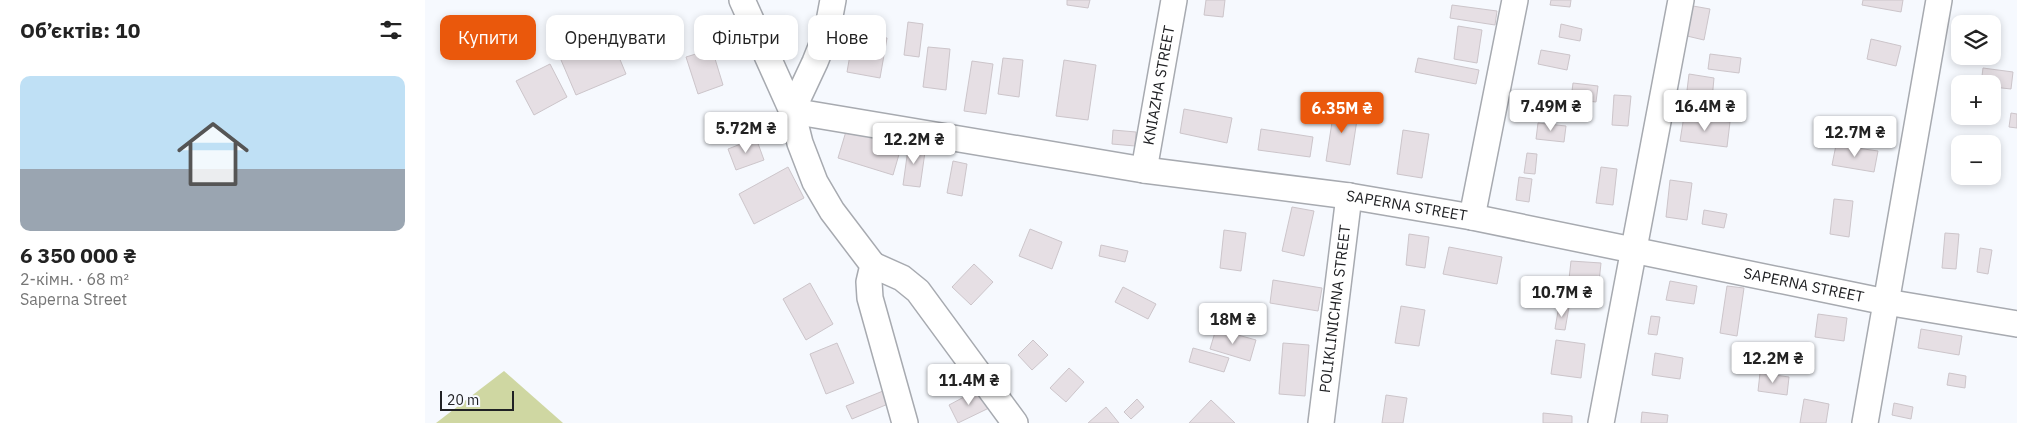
<!DOCTYPE html>
<html lang="uk">
<meta charset="utf-8">
<style>
body{margin:0;font-family:"IBM Plex Sans",sans-serif;background:#f2f2f2;color:#222;height:100vh;display:flex;flex-direction:column;font-size:19px;white-space:nowrap}
*{box-sizing:border-box;margin:0}
p{font-size:16px;color:#767676}
.icon{flex:none;width:28px;height:28px;fill:none;stroke:currentColor;stroke-width:2;stroke-linecap:round;stroke-linejoin:round}
.map{position:relative;flex:1;overflow:hidden}
.side{display:flex;flex-direction:column;background:#fff;width:425px}
.side>*{flex:none}
.top-card{position:absolute;left:15px;top:15px;width:475px;height:45px;display:flex;gap:10px}
.fabs{position:absolute;left:1526px;top:15px;display:grid;gap:10px}
.fabs a{display:grid;place-items:center;width:50px;height:50px;border-radius:10px;background:#fff;box-shadow:0 2px 8px #0003;font-size:25px}
.scale{position:absolute;left:15px;bottom:12px;width:74px;box-sizing:border-box;padding-left:5px;border:2px solid #202124;border-top:0;font-size:14px;line-height:18px;white-space:nowrap;color:#202124;-webkit-text-stroke:4px #f6f9fe;paint-order:stroke}
.price{position:absolute;translate:-50% -42px;padding:0 11px;border-radius:5px;background:#fff;color:#222;font-size:16px;line-height:32px;filter:drop-shadow(0 1px 2px #0008)}
.price::after{content:'';position:absolute;left:50%;top:30px;width:15px;height:11px;margin-left:-8px;background:inherit;clip-path:polygon(0 0,100% 0,50% 100%)}
.price.current{background:#ea580c;color:#fff}
ul{padding:0;list-style:none}
li{display:grid;align-content:center;gap:10px;height:265px;padding:0 20px}
li+li{border-top:1px solid #e0e0e0}
li span{display:grid;place-items:center;height:155px;border-radius:10px;color:#555}
li>.icon{margin-inline-start:auto}
span .icon{width:90px;height:90px;fill:#fffc;stroke-width:1}
li b{font-size:21px}
h2{display:flex;justify-content:space-between;align-items:center;height:60px;padding:0 20px;font-size:21px}
.pill{padding:0 18px;border-radius:10px;background:#fff;box-shadow:0 2px 8px #0003;font-size:18px;line-height:45px}
.pill.current{background:#ea580c;color:#fff}
main{display:flex;flex:1;min-height:0}
.map>svg:first-child{display:block}
.green{fill:#cfd7a2}
.building{fill:#e6dfe4;stroke:#ccc5ca}
.lines{fill:none;stroke-linecap:round;stroke-linejoin:round}
.street-casing{stroke:#a7aab0;stroke-width:28}
.street{stroke:#fff;stroke-width:25}
.labels{text-anchor:middle;stroke-width:4;stroke-linejoin:round;paint-order:stroke}
.street-label{font-size:15px;fill:#202124;stroke:#f6f9fe}
</style>
<main>
<section class="side">
<h2>Об’єктів: 10<svg class="icon" aria-label="filters" viewBox="0 0 24 24"><path d="M4 7h16M4 17h16"/><circle cx="9" cy="7" r="2"/><circle cx="15" cy="17" r="2"/></svg></h2>
<ul>
<li><span style="background:linear-gradient(#bfe0f5 60%,#9aa5b1 0)"><svg class="icon" aria-label="home" viewBox="0 0 24 24"><path d="M3 11l9-7 9 7M6 9v11h12V9"/></svg></span><div><b>6 350 000 ₴</b><p>2-кімн. · 68 m²</p><p>Saperna Street</p></div></li>
</ul>
</section>
<div class="map">
<svg width="1592" height="423" viewBox="0 0 1592 423">
<rect width="100%" height="100%" fill="#f6f9fe"/>
<path class="green" d="M79,371L138,423H11Z"/>
<g class="building">
<path d="M642,0H665L663,8L642,5Z"/>
<path d="M781,0H800L798,17L779,15Z"/>
<path d="M1126,0H1146L1145,7L1125,5Z"/>
<path d="M1438,0H1478L1476,12L1437,5Z"/>
<path d="M1027,5L1072,11L1070,25L1025,18Z"/>
<path d="M1268,6L1285,9L1279,40L1262,36Z"/>
<path d="M483,22L498,24L494,57L479,55Z"/>
<path d="M1136,24L1157,29L1155,41L1134,37Z"/>
<path d="M1033,26L1057,30L1052,63L1029,59Z"/>
<path d="M429,32L462,38L455,78L422,72Z"/>
<path d="M186,38L201,74L151,95L136,60Z"/>
<path d="M1446,39L1476,46L1471,66L1442,59Z"/>
<path d="M503,47L525,49L521,90L498,87Z"/>
<path d="M287,49L298,85L273,94L261,57Z"/>
<path d="M1116,50L1145,55L1142,70L1113,64Z"/>
<path d="M1285,54L1316,58L1314,73L1283,69Z"/>
<path d="M578,58L598,60L594,97L573,94Z"/>
<path d="M993,58L1054,70L1051,84L990,72Z"/>
<path d="M639,60L671,65L663,120L631,116Z"/>
<path d="M547,61L568,64L561,114L539,111Z"/>
<path d="M125,64L142,97L109,115L91,81Z"/>
<path d="M1558,68L1588,72L1586,89L1568,87V84H1556Z"/>
<path d="M1264,74L1289,78L1286,110L1260,107Z"/>
<path d="M1148,83L1173,86L1171,102L1146,99Z"/>
<path d="M1189,95L1206,96L1203,126L1187,125Z"/>
<path d="M910,103L934,107L925,165L901,161Z"/>
<path d="M759,109L807,118L802,143L755,133Z"/>
<path d="M1586,113L1592,114V128L1584,127Z"/>
<path d="M1259,116L1305,122L1302,147L1255,141Z"/>
<path d="M1113,123L1141,126L1139,142L1111,139Z"/>
<path d="M422,128L477,144L468,175L413,158Z"/>
<path d="M836,129L888,137L885,157L833,150Z"/>
<path d="M688,130L711,132L710,146L687,144Z"/>
<path d="M978,130L1004,134L997,178L972,174Z"/>
<path d="M331,138L339,160L311,170L303,149Z"/>
<path d="M484,142L501,145L495,187L478,185Z"/>
<path d="M1411,145L1453,151L1449,172L1407,165Z"/>
<path d="M1102,153L1112,154L1110,174L1099,173Z"/>
<path d="M528,161L542,164L537,196L522,193Z"/>
<path d="M363,167L379,198L329,224L314,194Z"/>
<path d="M1176,167L1192,169L1188,205L1171,203Z"/>
<path d="M1094,177L1107,179L1104,202L1091,200Z"/>
<path d="M1245,180L1267,183L1262,220L1241,217Z"/>
<path d="M1409,199L1428,201L1424,237L1405,234Z"/>
<path d="M867,207L889,211L879,256L857,251Z"/>
<path d="M1279,210L1302,214L1299,228L1277,224Z"/>
<path d="M605,229L637,242L627,269L594,256Z"/>
<path d="M799,230L821,233L816,271L795,268Z"/>
<path d="M1520,233L1534,234L1531,269L1517,268Z"/>
<path d="M984,234L1004,237L1000,268L981,265Z"/>
<path d="M676,245L703,251L700,262L674,256Z"/>
<path d="M1024,247L1077,257L1072,284L1018,274Z"/>
<path d="M1555,248L1567,250L1563,274L1552,272Z"/>
<path d="M1146,261L1176,263L1174,282L1144,279Z"/>
<path d="M549,264L568,282L546,305L527,287Z"/>
<path d="M848,280L897,288L893,311L845,303Z"/>
<path d="M1245,281L1272,286L1269,304L1241,300Z"/>
<path d="M385,283L408,324L381,340L358,299Z"/>
<path d="M1302,286L1319,288L1312,336L1295,333Z"/>
<path d="M698,287L731,304L723,319L690,302Z"/>
<path d="M1134,305L1144,307L1140,330L1130,329Z"/>
<path d="M976,306L1000,310L994,346L970,343Z"/>
<path d="M1393,314L1422,318L1419,341L1390,337Z"/>
<path d="M1226,316L1235,317L1232,335L1223,334Z"/>
<path d="M791,329L831,340L825,361L785,349Z"/>
<path d="M1496,329L1537,336L1534,355L1493,348Z"/>
<path d="M608,340L623,355L607,370L593,355Z"/>
<path d="M1131,340L1160,344L1156,378L1126,374Z"/>
<path d="M412,343L429,383L401,394L385,354Z"/>
<path d="M858,343L884,345L880,396L854,394Z"/>
<path d="M768,348L804,358L799,372L764,362Z"/>
<path d="M1230,353L1258,358L1255,379L1227,375Z"/>
<path d="M644,368L659,382L641,402L625,388Z"/>
<path d="M1335,373L1364,377L1362,395L1333,391Z"/>
<path d="M1524,373L1541,376L1540,388L1522,385Z"/>
<path d="M554,389L564,408L533,423L524,405Z"/>
<path d="M458,391L463,404L427,419L421,406Z"/>
<path d="M961,395L982,398L978,423H957Z"/>
<path d="M712,399L719,407L706,419L699,412Z"/>
<path d="M1379,399L1404,404L1401,423H1375Z"/>
<path d="M786,400L810,423H764Z"/>
<path d="M1469,403L1488,407L1486,419L1467,415Z"/>
<path d="M681,407L694,423H663Z"/>
<path d="M1217,412L1243,415L1242,423H1216Z"/>
<path d="M1118,413L1147,416V423H1118Z"/>
</g>
<g class="lines">
<g class="street-casing">
<g id="street">
<path d="M317,0L367,111L375,143L390,182L407,211L448,265L444,282L445,298L480,423"/>
<path id="s1" d="M408,0L402,32L390,62L367,111L719,170L924,196L1047,217L1461,302L1592,324"/>
<path id="s2" d="M719,170L749,0"/>
<path d="M1047,217L1090,0"/>
<path d="M448,265L477,278L493,291L590,423"/>
<path id="s3" d="M896,423L924,196"/>
<path d="M1176,423L1256,0"/>
<path d="M1440,423L1514,0"/>
</g>
</g>
<use href="#street" class="street"/>
</g>
<g class="labels">
<g class="street-label">
<text dy="5" stroke="none"><textPath href="#s2" startOffset="86">KNIAZHA STREET</textPath></text>
<text dy="5" stroke="none"><textPath href="#s1" startOffset="741">SAPERNA STREET</textPath></text>
<text dy="5" stroke="none"><textPath href="#s1" startOffset="1146">SAPERNA STREET</textPath></text>
<text dy="5" stroke="none"><textPath href="#s3" startOffset="115">POLIKLINICHNA STREET</textPath></text>
</g>
</g>
</svg>
<div class="fabs">
<a><svg class="icon" aria-label="layers" viewBox="0 0 24 24"><path d="M12 4l9 5-9 5-9-5zM3 14l9 5 9-5"/></svg></a>
<a>+</a>
<a>−</a>
</div>
<div class="scale">20 m</div>
<b class="price" style="left:1126px;top:132px">7.49M ₴</b>
<b class="price" style="left:1280px;top:132px">16.4M ₴</b>
<b class="price current" style="left:917px;top:134px">6.35M ₴</b>
<b class="price" style="left:321px;top:154px">5.72M ₴</b>
<b class="price" style="left:1430px;top:158px">12.7M ₴</b>
<b class="price" style="left:489px;top:165px">12.2M ₴</b>
<b class="price" style="left:1137px;top:318px">10.7M ₴</b>
<b class="price" style="left:808px;top:345px">18M ₴</b>
<b class="price" style="left:1348px;top:384px">12.2M ₴</b>
<b class="price" style="left:544px;top:406px">11.4M ₴</b>
<div class="top-card">
<a class="pill current">Купити</a>
<a class="pill">Орендувати</a>
<a class="pill">Фільтри</a>
<a class="pill">Нове</a>
</div>
</div>
</main>
